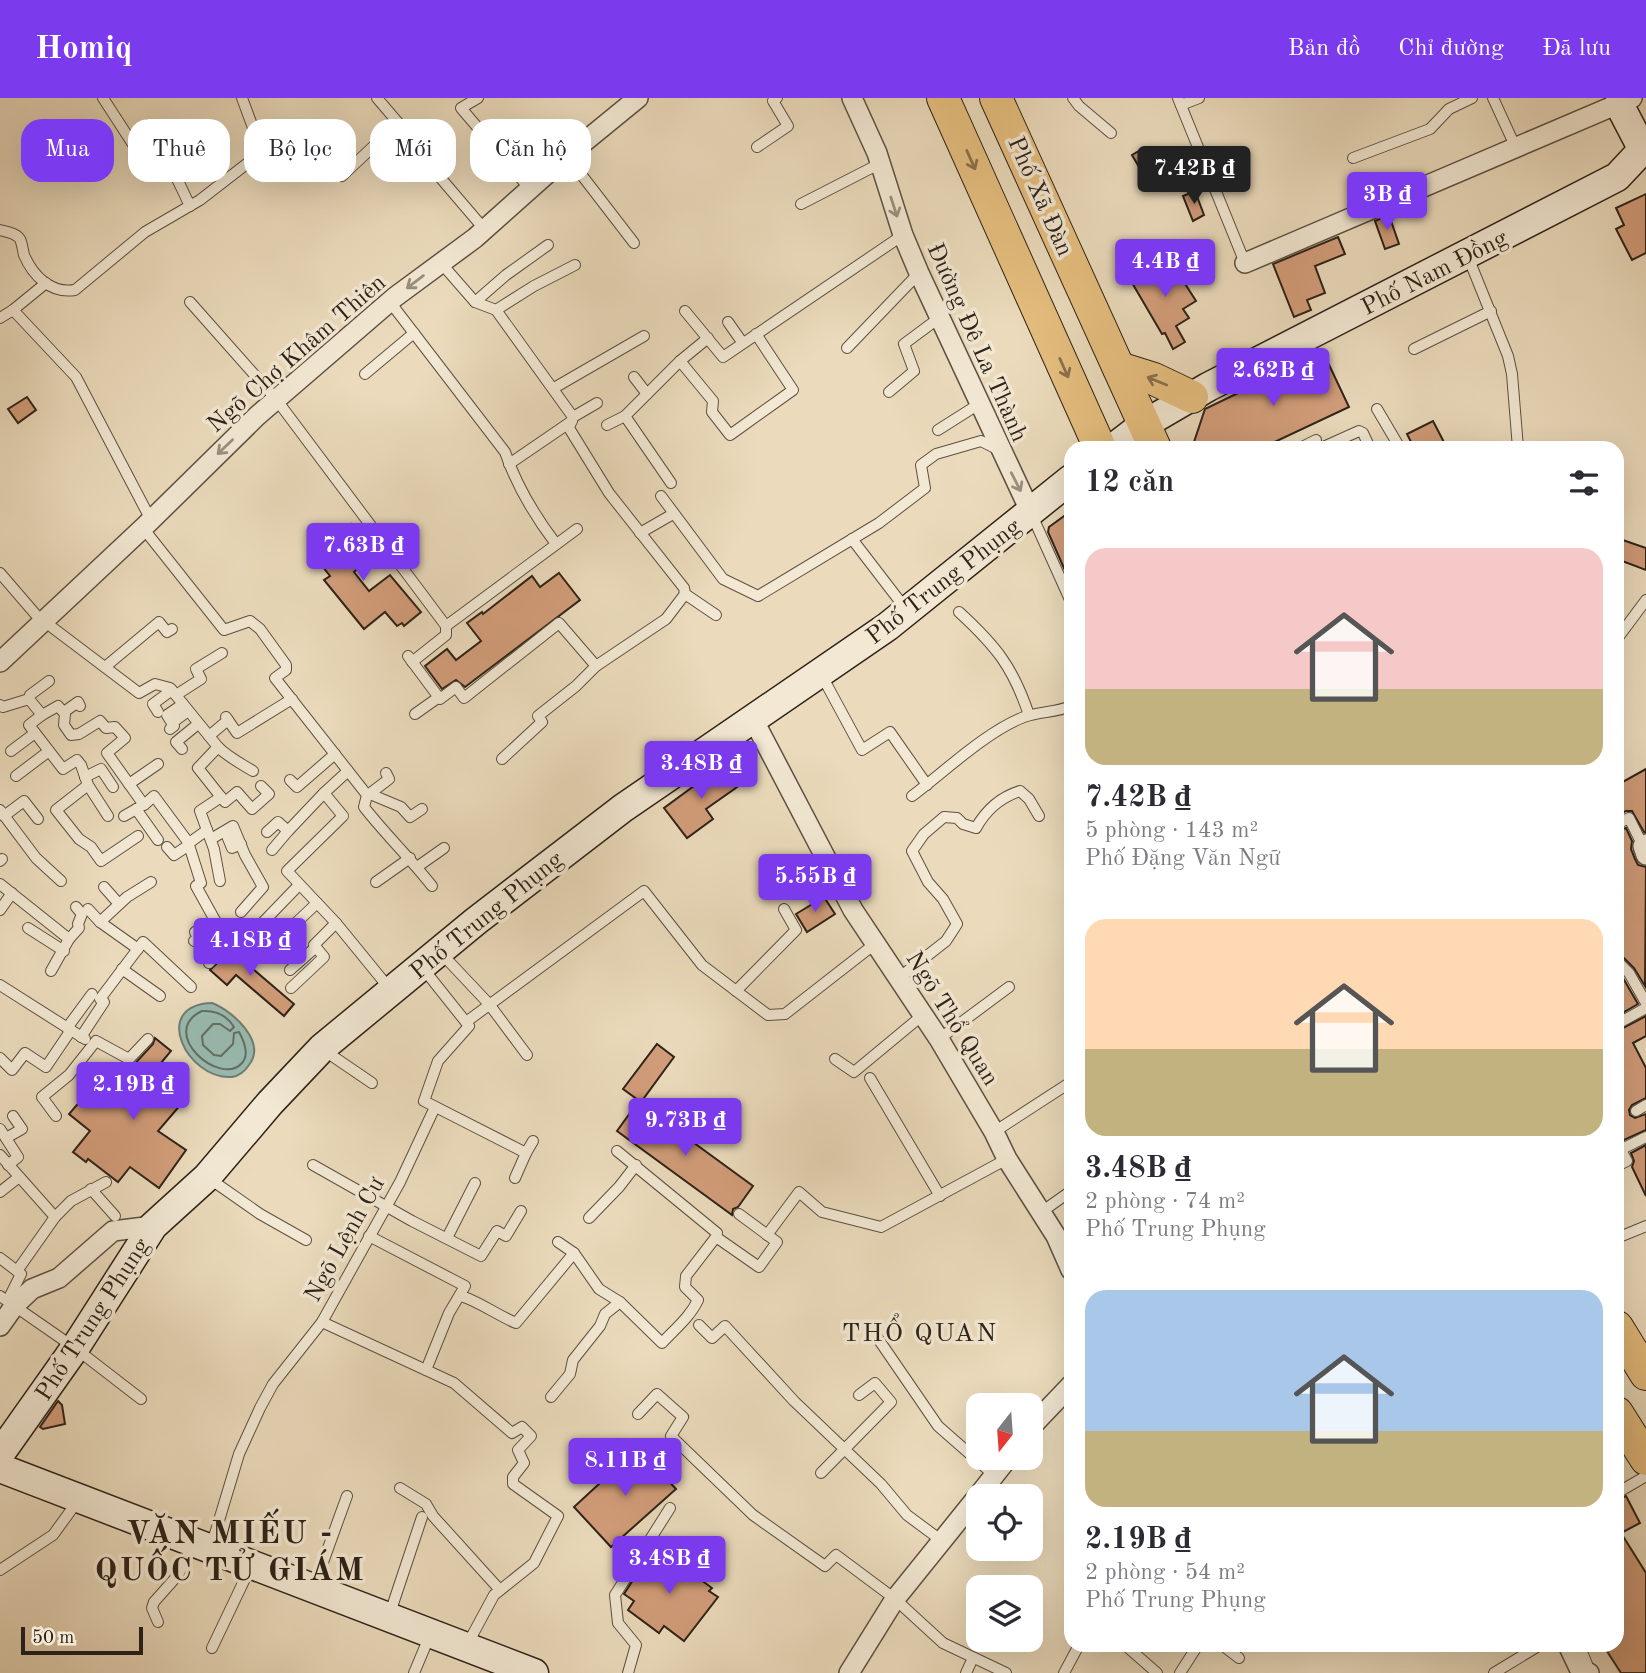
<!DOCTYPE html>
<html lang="vi">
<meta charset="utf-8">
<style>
body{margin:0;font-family:"Old Standard TT",serif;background:#f7f7f7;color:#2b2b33;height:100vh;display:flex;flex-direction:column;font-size:26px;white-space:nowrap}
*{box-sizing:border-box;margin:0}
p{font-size:23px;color:#7c7c81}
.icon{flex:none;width:38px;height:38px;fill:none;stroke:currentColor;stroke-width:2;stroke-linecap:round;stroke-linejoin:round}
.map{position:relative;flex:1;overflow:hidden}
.side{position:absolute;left:1064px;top:343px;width:560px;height:1211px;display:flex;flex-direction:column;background:#fff;border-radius:21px;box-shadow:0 7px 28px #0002}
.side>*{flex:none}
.top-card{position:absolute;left:21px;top:21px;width:665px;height:63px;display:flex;gap:14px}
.needle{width:46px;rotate:197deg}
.tools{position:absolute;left:966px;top:1295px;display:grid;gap:14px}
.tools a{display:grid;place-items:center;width:77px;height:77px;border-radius:14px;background:#fff;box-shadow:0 7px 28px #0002;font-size:35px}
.scale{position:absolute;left:21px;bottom:18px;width:122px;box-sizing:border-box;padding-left:7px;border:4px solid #2e2219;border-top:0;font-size:19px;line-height:24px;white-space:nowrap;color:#2e2219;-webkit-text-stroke:5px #f2e8d3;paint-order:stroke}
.price{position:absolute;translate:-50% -60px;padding:0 16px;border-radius:7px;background:#7c3aed;color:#fff;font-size:23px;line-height:46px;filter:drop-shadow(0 2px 4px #0008)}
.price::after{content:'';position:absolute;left:50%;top:42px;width:21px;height:16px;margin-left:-10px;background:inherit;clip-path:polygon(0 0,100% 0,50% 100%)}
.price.current{background:#222;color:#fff}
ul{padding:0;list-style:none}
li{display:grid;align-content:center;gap:14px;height:371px;padding:0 21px}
li span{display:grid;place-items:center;height:217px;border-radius:21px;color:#555}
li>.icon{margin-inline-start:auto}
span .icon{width:126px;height:126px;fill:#fffc;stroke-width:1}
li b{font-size:30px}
h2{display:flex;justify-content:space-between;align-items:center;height:84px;padding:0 21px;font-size:30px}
.chip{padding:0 24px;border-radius:21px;background:#fff;box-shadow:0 7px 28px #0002;font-size:24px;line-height:63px}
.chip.current{background:#7c3aed;color:#fff}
header{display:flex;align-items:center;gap:42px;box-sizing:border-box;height:98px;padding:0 35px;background:#7c3aed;color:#fff}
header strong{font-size:33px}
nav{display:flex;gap:38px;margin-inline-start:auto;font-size:24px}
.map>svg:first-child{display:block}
.water{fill:#98bbb0;stroke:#6e7e74;stroke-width:2}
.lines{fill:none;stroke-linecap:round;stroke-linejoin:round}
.shore{stroke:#636e64;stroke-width:2}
.building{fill:#d29d7a;stroke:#2e2219;stroke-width:2}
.lane-casing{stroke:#5d5042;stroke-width:12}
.street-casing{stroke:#5d5042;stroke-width:22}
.secondary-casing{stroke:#2e2219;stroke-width:31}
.primary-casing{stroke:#2e2219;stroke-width:34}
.lane{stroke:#f2e8d3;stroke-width:10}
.street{stroke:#f2e8d3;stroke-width:19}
.secondary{stroke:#f2e8d3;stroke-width:28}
.primary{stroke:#e6be7e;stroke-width:32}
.oneway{stroke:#8a704c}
.oneway2{stroke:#9a8f7f}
.labels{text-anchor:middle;stroke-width:7;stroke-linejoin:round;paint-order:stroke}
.street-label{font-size:24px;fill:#2e2219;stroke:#f2e8d3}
.neighbourhood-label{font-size:26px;letter-spacing:2px;fill:#2e2219;stroke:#f2e8d3}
.district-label{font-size:32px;font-weight:bold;letter-spacing:2px;fill:#2e2219;stroke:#f2e8d3}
</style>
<header>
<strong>Homiq</strong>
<nav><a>Bản đồ</a><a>Chỉ đường</a><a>Đã lưu</a></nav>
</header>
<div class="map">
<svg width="1646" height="1575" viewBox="0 0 1646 1575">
<rect width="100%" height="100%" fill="#ebdbbc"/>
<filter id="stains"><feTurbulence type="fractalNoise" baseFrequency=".00286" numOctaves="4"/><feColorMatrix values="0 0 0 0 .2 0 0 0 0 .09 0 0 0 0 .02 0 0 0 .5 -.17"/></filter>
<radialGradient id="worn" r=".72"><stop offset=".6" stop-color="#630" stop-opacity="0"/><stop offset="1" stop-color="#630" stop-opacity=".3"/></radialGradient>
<path class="water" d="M212,905C233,913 267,944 249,967C245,973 239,978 232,979C187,982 150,907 212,905Z"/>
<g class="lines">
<path class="shore" d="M202,913C216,912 227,918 234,929L230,933L220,926H213L202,938L203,947L214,957L221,958L233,946L234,935L239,934C244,943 250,956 242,965C220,990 157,934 202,913Z"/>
</g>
<g class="building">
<path d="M1144,50L1163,85L1152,91L1132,57Z"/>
<path d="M1195,93L1204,117L1193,123L1183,98Z"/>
<path d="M1646,96V155L1632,162L1616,131L1624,127L1616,110Z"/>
<path d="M1389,117L1399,146L1385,151L1375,123Z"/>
<path d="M1338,139L1345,156L1315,168L1325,195L1307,202L1311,212L1294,219L1273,166Z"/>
<path d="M1168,159L1196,203L1183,211L1189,220L1176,228L1185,244L1173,251L1165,235L1162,236L1131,183Z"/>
<path d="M1323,254L1349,309L1262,350H1192L1205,311Z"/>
<path d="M27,299L36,312L18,325L8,311Z"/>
<path d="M1433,323L1447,350H1414L1407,336Z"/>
<path d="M1071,413V486L1048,434L1049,429Z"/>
<path d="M351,426L376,456L354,474L369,493L390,477L421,514L404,528L402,525L397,528L385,514L364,531L324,482L330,478L315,459L342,438L340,435Z"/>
<path d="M1617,440L1646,450V472L1617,461Z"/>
<path d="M559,475L580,502L465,589L456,582L442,591L425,568L447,551L456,562L481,543L467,525L482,514L483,516L532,478L540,489Z"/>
<path d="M724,666L740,687L706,711L713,721L687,740L664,710Z"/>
<path d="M1646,671V734H1644L1632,713H1626L1617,718V687Z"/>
<path d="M1626,730L1632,743L1631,751L1635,761L1638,767L1646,769L1645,888L1634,870L1622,858L1617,856V733Z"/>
<path d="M815,770L826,788L816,795L804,777Z"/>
<path d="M824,799L835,816L807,834L796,816Z"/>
<path d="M236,847L253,856L246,865L294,906L284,918L236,877L227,887L210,872Z"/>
<path d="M1617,874L1623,880L1638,906L1617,918Z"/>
<path d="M1646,918V938L1633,945L1646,970V1000L1632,1007L1629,1012L1630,1017L1635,1020L1646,1016V1032L1624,1042L1617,1038V933Z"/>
<path d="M155,940L171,953L156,971L188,998L158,1033L186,1052L159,1090L130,1069L118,1084L88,1061L86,1064L73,1054L90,1033L69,1016L88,994L98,1001L112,984L121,981L153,946Z"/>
<path d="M657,946L674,959L641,1004L623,991Z"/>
<path d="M638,1004L753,1088L738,1109L733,1111L732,1117L617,1033Z"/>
<path d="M1646,1047V1098L1632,1069L1634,1063L1631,1055Z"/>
<path d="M58,1303L62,1307L65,1326L43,1331L40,1329Z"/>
<path d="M638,1350L676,1391L611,1449L574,1409Z"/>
<path d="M1626,1398L1640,1425L1621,1435L1646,1475V1575H1621L1603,1547H1617V1402Z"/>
<path d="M655,1448L712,1490L709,1493L718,1499L684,1543L664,1528L659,1535L628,1512L634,1503L624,1496Z"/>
</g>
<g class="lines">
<g class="lane-casing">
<g id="lane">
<path d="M103,0L138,54L159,43L190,108"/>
<path d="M242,0L262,54C278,58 289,58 302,48L342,78L398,25"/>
<path d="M377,0L418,48L421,57L485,132"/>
<path d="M478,0L461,10L530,91"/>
<path d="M1073,0L1079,8L1111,35"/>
<path d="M1178,0L1245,165"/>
<path d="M1493,0L1516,50"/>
<path d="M1181,7L1199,0"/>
<path d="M148,27L159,43"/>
<path d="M757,49L788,28L773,3L777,0"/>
<path d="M567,58L634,145"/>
<path d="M1353,60L1430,31L1449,11L1472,0"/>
<path d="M801,106L881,65"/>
<path d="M0,132C7,134 16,135 20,141C22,145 23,153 24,157C33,178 51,196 75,192L145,134L200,102L262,54"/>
<path d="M1468,159L1508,258L1512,276L1518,350"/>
<path d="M441,165L475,204L496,212L573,319L569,330L609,395L684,490L685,496"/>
<path d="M190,204L276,301L446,528V537L412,564"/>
<path d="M390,204L505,354C517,389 534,417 556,446"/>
<path d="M475,204L506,177L548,147"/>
<path d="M13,212L76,279L151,422"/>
<path d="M496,212L534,188L575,167"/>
<path d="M685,213L723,259L903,137"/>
<path d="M0,220L13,212L46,185"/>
<path d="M728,224L742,244"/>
<path d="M847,250L919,175"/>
<path d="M1414,251L1491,213"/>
<path d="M680,263L713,303L712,314L730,337L793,292L756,236"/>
<path d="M365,276L414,235"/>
<path d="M634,279L647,296"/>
<path d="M554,290L644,238"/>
<path d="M889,294L914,273L904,246L939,220"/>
<path d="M1377,311L1400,350"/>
<path d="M573,319L597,305"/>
<path d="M607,327L625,318"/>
<path d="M938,332L979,306"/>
<path d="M1300,350L1316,342"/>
<path d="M1321,350L1359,333L1363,335L1370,350"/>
<path d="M509,366L572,323"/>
<path d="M671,385L625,318L680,263L708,240"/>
<path d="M661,398L723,481L758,498L879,425L925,390L921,367L936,356L981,343L999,352"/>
<path d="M1031,415L1071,504"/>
<path d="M143,430L224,532L250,523L260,531L286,567V572L275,580L367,697L364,709C386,737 410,760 432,788"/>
<path d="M640,435L673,416"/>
<path d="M852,441L905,510"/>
<path d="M0,475L43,525"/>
<path d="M685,496L716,517"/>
<path d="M959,514C996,548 1013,569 1029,617"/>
<path d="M45,523L53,530L139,595L155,586L170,590L218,649L198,670L221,699"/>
<path d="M446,528L577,431"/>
<path d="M1617,541L1646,502"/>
<path d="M408,558L440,601L456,589L464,600L559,525L596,568"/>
<path d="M105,569L159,524L167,534L172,531"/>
<path d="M822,578L862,652L890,634L927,687"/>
<path d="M176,597L201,581L196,571L222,555"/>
<path d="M29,601L30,597L49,583"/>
<path d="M0,607L3,609L29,601L42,617L58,608L65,616L64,627L71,637L79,636L100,623L106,630L115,629L125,640L107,655L144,707L154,698L188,744L201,785L196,788L222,835"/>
<path d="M64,614L78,604L80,608"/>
<path d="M158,614L153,606L172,592"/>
<path d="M415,616L439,599"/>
<path d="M42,617L29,627L63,671L77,662L81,667L88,687L108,718"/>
<path d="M228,622L237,635L292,601"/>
<path d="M172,625L167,617L183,606"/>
<path d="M170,631L174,628L172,625L188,613"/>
<path d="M209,638L228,622L226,619"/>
<path d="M218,649C228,659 240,665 253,673"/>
<path d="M182,651L176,644L198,626"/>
<path d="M11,653L35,635"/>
<path d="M502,661L542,624L538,618L576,588L596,568L666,521L685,496"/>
<path d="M348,673L324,695L343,718L287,773L336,825L389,890"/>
<path d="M16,678L49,653"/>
<path d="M85,679L101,671L113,689"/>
<path d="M290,682L297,689L335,656"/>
<path d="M129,686L158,666"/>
<path d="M88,687L56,712L79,741L91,749L101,763L138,738"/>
<path d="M370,696L401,709L410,719L422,711"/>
<path d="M368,697L389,681L386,675"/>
<path d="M912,698C944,674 987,633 1024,619C1040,613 1055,615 1071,608"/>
<path d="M221,699L225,704L237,694L252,711L269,696L261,688"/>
<path d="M136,711L158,742"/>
<path d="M0,712L36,760L61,783"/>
<path d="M4,718L24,703L38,721"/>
<path d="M124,718L140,709"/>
<path d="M1617,726L1629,720L1643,748"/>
<path d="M225,733L232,750L241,746"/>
<path d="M267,734L278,724L288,733L324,695"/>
<path d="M211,741L233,728L245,757L263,789L241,814"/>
<path d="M189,745L207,732"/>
<path d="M167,749L174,757L189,747"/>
<path d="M272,752L288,733"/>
<path d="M0,763L2,761"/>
<path d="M417,769L444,750"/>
<path d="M220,783L214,751L200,713L221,699"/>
<path d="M376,784L410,760"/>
<path d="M0,786L69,841L51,873"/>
<path d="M104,789L119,806"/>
<path d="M88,811L100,824L138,851"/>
<path d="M0,812L12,795"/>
<path d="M100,824L127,799L151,784"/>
<path d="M28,830L64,853"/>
<path d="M69,841L79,830L78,826L82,816L76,809"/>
<path d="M194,843L198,840L195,834L214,823"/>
<path d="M440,854L489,906L527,957"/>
<path d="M259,860L317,805"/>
<path d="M1617,863L1629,875L1646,905"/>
<path d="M209,865L235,837L244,844L299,787"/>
<path d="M422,869L469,928L438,963L424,1003L526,1055L515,1080"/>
<path d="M122,871L160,898"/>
<path d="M290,872L316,849"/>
<path d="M900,879L946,843L957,826L943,801L928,784L912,753L924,736L944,719L957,720L963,726L976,730C986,712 1001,699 1020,693L1029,701L1039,718"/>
<path d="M0,887L85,941"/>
<path d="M291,890L324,859L314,847L336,825"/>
<path d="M736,893L796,832L784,811"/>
<path d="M466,924L644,793L702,867L768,917L785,916L876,845"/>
<path d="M1617,926L1646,910"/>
<path d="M67,930L92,896"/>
<path d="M81,939L104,904L100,901L143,844L191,889"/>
<path d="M939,941L1009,889"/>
<path d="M325,953L372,985"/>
<path d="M0,960L12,972L25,955L46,969L71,932"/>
<path d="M835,961L854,974L924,916"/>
<path d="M870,980L940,1098"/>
<path d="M1636,1013L1646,1007"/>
<path d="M56,1018L42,999L69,977L96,943L129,961L148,941"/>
<path d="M0,1031L18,1059L8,1067"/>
<path d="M994,1034L1071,984"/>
<path d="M6,1040L22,1031L13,1018"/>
<path d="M1617,1045L1627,1063L1617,1068"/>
<path d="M1620,1052L1646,1039"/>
<path d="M617,1053L717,1135L716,1139"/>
<path d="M526,1055L533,1043"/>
<path d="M0,1057L55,1119"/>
<path d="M313,1067L412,1123L481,1158L497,1133L506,1138L521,1113"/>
<path d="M210,1081L260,1116L306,1142"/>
<path d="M91,1091L115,1118"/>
<path d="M0,1094L19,1079"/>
<path d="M1040,1115L1071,1093"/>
<path d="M589,1120L619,1089L636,1067"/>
<path d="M767,1137L799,1094L822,1114L881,1129L1007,1061"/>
<path d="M369,1138L465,1188L449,1215L426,1272"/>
<path d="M447,1140L475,1085"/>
<path d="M1617,1140L1646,1128"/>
<path d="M558,1144L574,1155L599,1191L620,1204"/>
<path d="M0,1160L17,1173"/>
<path d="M0,1198L75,1250L141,1301"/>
<path d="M461,1198C480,1204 497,1217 516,1225L574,1155"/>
<path d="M15,1207L10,1198L21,1176L17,1173L55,1119L71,1103L106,1084"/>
<path d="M322,1224L454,1285L512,1335L522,1329L531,1338L518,1352L524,1365L513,1379V1386L558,1418L534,1465L494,1497L467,1547"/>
<path d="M699,1227L712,1240L725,1228L794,1303L881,1386L907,1417L942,1443"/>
<path d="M870,1229L938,1328L995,1378"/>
<path d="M551,1299L570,1276L573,1262L600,1228L605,1216L620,1204L662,1245C675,1231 690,1219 698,1202L685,1189L686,1178L716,1139L759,1169L777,1144L739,1116"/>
<path d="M638,1316L657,1296L683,1319L671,1338L753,1417L825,1468L836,1457L895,1501L943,1545L1006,1575"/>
<path d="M821,1375L891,1304L875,1285L859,1297"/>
<path d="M400,1390L426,1406L433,1418L500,1492"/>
<path d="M1617,1395L1646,1378"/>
<path d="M211,1449L239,1356L260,1310L273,1286L322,1224L400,1084L435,1009"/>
<path d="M0,1472L53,1437L77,1404"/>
<path d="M314,1489L347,1398"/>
<path d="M389,1518L422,1419"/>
<path d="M158,1524L152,1510L154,1504L178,1477L193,1447"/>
<path d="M1125,1547L1157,1575"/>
<path d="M1222,1547L1239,1560"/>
<path d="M1579,1547L1587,1566"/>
<path d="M212,1550L251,1468"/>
<path d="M414,1575L430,1537"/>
<path d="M628,1575L636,1547L618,1525L615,1497L670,1410"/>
<path d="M966,1575L973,1560"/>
<path d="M1064,1575L1079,1547"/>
<path d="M1180,1575L1198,1547"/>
<path d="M1494,1575L1540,1547"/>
</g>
</g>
<g class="street-casing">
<g id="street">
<path d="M852,0L877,55L903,137L919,175L1031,415"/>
<path d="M1245,165L1632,0"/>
<path d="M0,564L143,430L257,318L395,199L475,140L567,58L638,0"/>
<path d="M753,621L853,812L939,941L994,1034L1007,1061L1056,1138L1071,1172"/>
<path d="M1646,746L1643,748L1646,757"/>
<path d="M0,1228L15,1207L32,1191L59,1180L113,1133L153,1128"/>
<path d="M1031,1329L1071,1287"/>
<path d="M978,1398L1008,1360"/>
<path d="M1568,1547L1579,1570L1589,1575"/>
<path d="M849,1575L895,1501L978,1398"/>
</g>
</g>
<g class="secondary-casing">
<g id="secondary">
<path d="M1619,6L1643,52"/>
<path d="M1113,350L1143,327L1208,289L1617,79L1646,48"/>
<path d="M0,1356L75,1250L153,1128L207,1079L270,1005L322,950L476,823L623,710L887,529L1071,381"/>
<path d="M0,1370L534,1575"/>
</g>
</g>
<g class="primary-casing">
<g id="primary">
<path d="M943,0L1100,350"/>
<path d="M996,0L1155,350"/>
<path d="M1119,270L1154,281L1192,299"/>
<path d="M1617,1229L1646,1276"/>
<path d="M1617,1315L1646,1361"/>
</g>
</g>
<use href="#lane" class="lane"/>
<use href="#street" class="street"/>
<use href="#secondary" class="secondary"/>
<use href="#primary" class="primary"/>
</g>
<defs><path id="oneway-shaft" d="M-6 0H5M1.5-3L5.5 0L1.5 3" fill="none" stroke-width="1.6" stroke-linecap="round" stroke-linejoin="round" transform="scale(1.75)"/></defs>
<g class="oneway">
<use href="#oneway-shaft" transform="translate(971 62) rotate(66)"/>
<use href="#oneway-shaft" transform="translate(1064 270) rotate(66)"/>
<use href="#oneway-shaft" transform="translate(1157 283) rotate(-158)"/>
</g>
<g class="oneway2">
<use href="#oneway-shaft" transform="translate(894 109) rotate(72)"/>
<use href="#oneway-shaft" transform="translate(415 184) rotate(143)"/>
<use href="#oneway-shaft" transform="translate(225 349) rotate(136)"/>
<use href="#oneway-shaft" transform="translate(1016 384) rotate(63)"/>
</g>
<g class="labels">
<g class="street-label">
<text transform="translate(1041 98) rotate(66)" y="8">Phố Xã Đàn</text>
<text transform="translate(1434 174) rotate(-27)" y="8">Phố Nam Đồng</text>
<text transform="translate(978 244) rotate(66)" y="8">Đường Đê La Thành</text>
<text transform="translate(296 255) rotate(-41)" y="8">Ngõ Chợ Khâm Thiên</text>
<text transform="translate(943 483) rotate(-38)" y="8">Phố Trung Phụng</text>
<text transform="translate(486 817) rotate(-39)" y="8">Phố Trung Phụng</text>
<text transform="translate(953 920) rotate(58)" y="8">Ngõ Thổ Quan</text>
<text transform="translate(344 1141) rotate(-61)" y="8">Ngõ Lệnh Cư</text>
<text transform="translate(92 1221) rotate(-57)" y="8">Phố Trung Phụng</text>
</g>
<g class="neighbourhood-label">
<text x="920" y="1243">THỔ QUAN</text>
</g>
<g class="district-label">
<text x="230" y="1445">VĂN MIẾU -<tspan x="230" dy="37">QUỐC TỬ GIÁM</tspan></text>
</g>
</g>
<rect width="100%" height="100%" filter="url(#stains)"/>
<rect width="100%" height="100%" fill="url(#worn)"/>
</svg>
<div class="tools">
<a><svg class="needle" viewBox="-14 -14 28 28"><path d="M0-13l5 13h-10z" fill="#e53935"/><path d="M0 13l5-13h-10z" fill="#7c7c81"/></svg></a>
<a><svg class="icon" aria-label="locate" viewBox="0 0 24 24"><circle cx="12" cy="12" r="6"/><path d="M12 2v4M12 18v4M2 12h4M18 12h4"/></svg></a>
<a><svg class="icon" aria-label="layers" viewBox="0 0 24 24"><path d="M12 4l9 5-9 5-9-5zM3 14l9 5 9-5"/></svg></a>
</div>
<div class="scale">50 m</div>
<b class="price current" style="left:1194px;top:108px">7.42B ₫</b>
<b class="price" style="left:1387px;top:134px">3B ₫</b>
<b class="price" style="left:1165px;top:201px">4.4B ₫</b>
<b class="price" style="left:1273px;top:310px">2.62B ₫</b>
<b class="price" style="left:363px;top:485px">7.63B ₫</b>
<b class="price" style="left:701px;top:703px">3.48B ₫</b>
<b class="price" style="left:815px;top:816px">5.55B ₫</b>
<b class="price" style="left:250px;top:880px">4.18B ₫</b>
<b class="price" style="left:133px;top:1024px">2.19B ₫</b>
<b class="price" style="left:685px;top:1060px">9.73B ₫</b>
<b class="price" style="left:625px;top:1400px">8.11B ₫</b>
<b class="price" style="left:669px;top:1498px">3.48B ₫</b>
<div class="top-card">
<a class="chip current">Mua</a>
<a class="chip">Thuê</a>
<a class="chip">Bộ lọc</a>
<a class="chip">Mới</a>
<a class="chip">Căn hộ</a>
</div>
<section class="side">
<h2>12 căn<svg class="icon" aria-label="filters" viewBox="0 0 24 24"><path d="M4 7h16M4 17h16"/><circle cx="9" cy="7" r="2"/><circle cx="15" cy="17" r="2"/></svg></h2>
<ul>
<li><span style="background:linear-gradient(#f6c9c9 65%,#c2b280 0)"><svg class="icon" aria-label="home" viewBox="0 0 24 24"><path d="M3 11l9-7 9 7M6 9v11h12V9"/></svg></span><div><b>7.42B ₫</b><p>5 phòng · 143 m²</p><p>Phố Đặng Văn Ngữ</p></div></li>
<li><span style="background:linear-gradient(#ffd9b3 60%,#c2b280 0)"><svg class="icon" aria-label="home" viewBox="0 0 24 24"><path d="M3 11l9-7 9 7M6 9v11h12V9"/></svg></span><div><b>3.48B ₫</b><p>2 phòng · 74 m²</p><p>Phố Trung Phụng</p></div></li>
<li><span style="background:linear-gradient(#a9c7e8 65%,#c2b280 0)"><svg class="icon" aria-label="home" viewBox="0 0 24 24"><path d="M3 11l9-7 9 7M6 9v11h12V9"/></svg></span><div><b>2.19B ₫</b><p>2 phòng · 54 m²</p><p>Phố Trung Phụng</p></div></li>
</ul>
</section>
</div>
